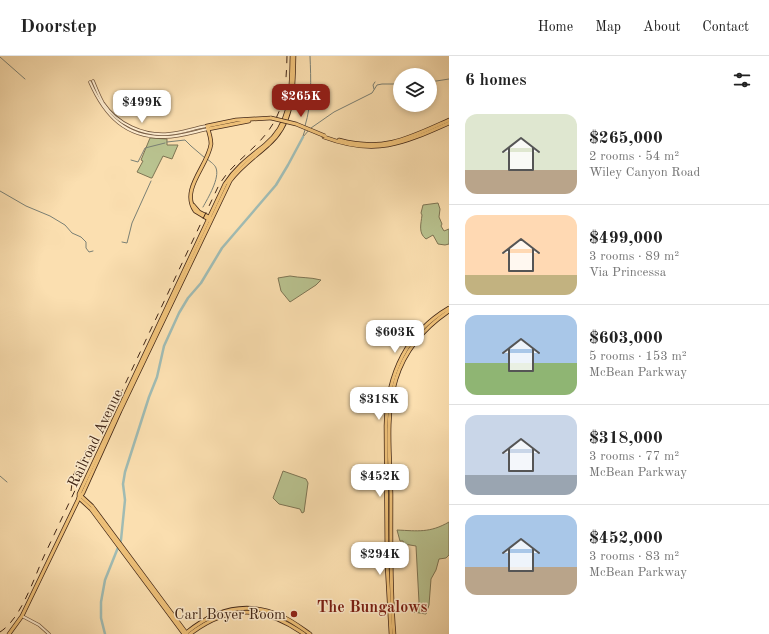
<!DOCTYPE html>
<meta charset="utf-8">
<style>
body{margin:0;font-family:"Old Standard TT",serif;background:#f2f2f2;color:#222;height:100vh;display:flex;flex-direction:column;font-size:15px;white-space:nowrap}
*{box-sizing:border-box;margin:0}
p{font-size:13px;color:#767676}
.icon{flex:none;width:22px;height:22px;fill:none;stroke:currentColor;stroke-width:2;stroke-linecap:round;stroke-linejoin:round}
.map{position:relative;flex:1;overflow:hidden}
.panel{display:flex;flex-direction:column;background:#fff;width:320px}
.panel>*{flex:none}
.controls{position:absolute;left:393px;top:12px;display:grid;gap:8px}
.controls a{display:grid;place-items:center;width:44px;height:44px;border-radius:50%;background:#fff;box-shadow:0 2px 6px #0003;font-size:20px}
.price{position:absolute;translate:-50% -34px;padding:0 9px;border-radius:8px;background:#fff;color:#222;font-size:13px;line-height:26px;filter:drop-shadow(0 1px 2px #0008)}
.price::after{content:'';position:absolute;left:50%;top:24px;width:12px;height:9px;margin-left:-6px;background:inherit;clip-path:polygon(0 0,100% 0,50% 100%)}
.price.active{background:#8f2418;color:#fff}
ul{padding:0;list-style:none}
li{display:flex;align-items:center;gap:12px;height:100px;padding:0 16px}
li+li{border-top:1px solid #e0e0e0}
li span{display:grid;place-items:center;flex:none;width:112px;height:80px;border-radius:12px;color:#555}
li>.icon{margin-inline-start:auto}
span .icon{width:48px;height:48px;fill:#fffc;stroke-width:1}
li b{font-size:17px}
h2{display:flex;justify-content:space-between;align-items:center;height:48px;padding:0 16px;font-size:17px}
header{display:flex;align-items:center;gap:24px;box-sizing:border-box;height:56px;padding:0 20px;background:#fff;border-bottom:1px solid #e0e0e0}
header strong{font-size:19px}
nav{display:flex;gap:22px;margin-inline-start:auto;font-size:14px}
main{display:flex;flex:1;min-height:0}
.map>svg:first-child{display:block}
.green{fill:#b9c390;stroke:#7e7554}
.lines{fill:none;stroke-linecap:round;stroke-linejoin:round}
.stream{stroke:#7a8075;stroke-width:1}
.river{stroke:#a0bbb3;stroke-width:2.5}
.minor-casing{stroke:#70553d;stroke-width:3.5}
.major-casing{stroke:#422717;stroke-width:4.5}
.minor{stroke:#fceacc;stroke-width:2}
.major{stroke:#eec078;stroke-width:3}
.rail{stroke:#422717;stroke-width:1;stroke-dasharray:7 7;stroke-linecap:butt}
.major-bridge-casing{stroke:#422717;stroke-width:4.5;stroke-linecap:butt}
.major-bridge{stroke:#eec078;stroke-width:3}
.poi-dot{fill:#8f2418;stroke:#fceacc;stroke-width:1.5}
.labels{text-anchor:middle;stroke-width:3;stroke-linejoin:round;paint-order:stroke}
.street-label{font-size:15px;fill:#422717;stroke:#fceacc}
.poi-label{font-size:15px;fill:#422717;stroke:#fceacc;text-anchor:end}
.neighbourhood-label{font-size:16px;font-weight:bold;fill:#7a1f14;stroke:#fceacc}
</style>
<header>
<strong>Doorstep</strong>
<nav><a>Home</a><a>Map</a><a>About</a><a>Contact</a></nav>
</header>
<main>
<div class="map">
<svg width="449" height="578" viewBox="0 0 449 578">
<rect width="100%" height="100%" fill="#fbdfb0"/>
<filter id="stains"><feTurbulence type="fractalNoise" baseFrequency=".005" numOctaves="4"/><feColorMatrix values="0 0 0 0 .2 0 0 0 0 .09 0 0 0 0 .02 0 0 0 .5 -.17"/></filter>
<radialGradient id="worn" r=".72"><stop offset=".6" stop-color="#630" stop-opacity="0"/><stop offset="1" stop-color="#630" stop-opacity=".3"/></radialGradient>
<g class="green">
<path d="M150,82L167,83V89H178L172,103L163,100L152,122H151L137,116L143,105L141,104Z"/>
<path d="M438,147L440,153L439,161L442,168L441,170L444,175L449,173V188L445,189L438,188L433,179L426,183C418,177 421,168 422,159L421,157L423,149Z"/>
<path d="M290,220C300,222 310,221 321,224L316,229L290,246L281,235L278,222Z"/>
<path d="M283,415L306,423L308,427L304,456L302,457L300,453L279,448L273,442Z"/>
<path d="M449,466V499L446,502L439,503L436,514L431,523L429,549L426,558L413,556L419,546L416,490L404,488L403,485H400L397,474C418,475 430,477 449,466Z"/>
</g>
<g class="lines">
<g class="stream">
<path d="M0,1L25,23"/>
<path d="M430,26L449,23"/>
<path d="M374,33L373,29L375,26"/>
<path d="M305,70C312,47 311,24 310,0"/>
<path d="M311,72L334,56L372,37L377,29L382,28H400"/>
<path d="M303,80L305,74"/>
<path d="M303,81L309,74"/>
<path d="M167,86L185,84L191,90L205,102"/>
<path d="M131,104L138,106L145,92L165,87"/>
<path d="M0,135L26,150L50,160L65,169L72,177L81,181L86,186V192L89,196L93,195"/>
<path d="M203,151C208,142 220,122 216,112C215,109 211,106 207,103"/>
<path d="M122,186L127,187L132,167L151,125"/>
<path d="M0,420L7,426"/>
</g>
<path class="river" d="M105,578L101,562V546L105,524L121,484L125,444L123,428L125,416L149,341L157,321L164,290L179,257L188,242L201,227L222,192L276,129L288,109L303,81"/>
<g class="minor-casing">
<g id="minor">
<path d="M93,25C96,32 99,40 103,47C117,68 143,80 168,78C181,77 194,72 207,70"/>
<path d="M90,26C105,60 126,82 165,81C179,81 194,76 208,73"/>
<path d="M22,560L39,569L49,578"/>
</g>
</g>
<g class="major-casing">
<g id="major">
<path d="M208,73L249,65"/>
<path d="M324,81C375,100 402,88 449,67"/>
<path d="M339,84C384,96 409,82 449,64"/>
<path d="M193,149L199,156L211,162"/>
<path d="M210,164L195,155C180,133 208,110 211,88C211,82 209,76 207,70L236,64L271,62"/>
<path d="M80,439L92,450L187,578"/>
<path d="M79,442V438L225,128C236,111 250,101 265,89C293,66 291,33 292,0"/>
<path d="M79,442L91,453L184,578"/>
<path d="M186,577C214,554 246,544 281,560C291,564 300,571 310,578"/>
<path d="M9,578L22,560L79,442L83,437L120,355L230,125C241,110 255,101 268,89C295,66 293,32 294,0"/>
<path d="M190,578C229,548 264,550 304,578"/>
<path d="M391,578L387,508L386,370C387,321 405,278 449,252"/>
<path d="M394,578C390,531 391,485 391,438C390,402 385,357 396,323C405,294 424,272 449,255"/>
</g>
</g>
<use href="#minor" class="minor"/>
<use href="#major" class="major"/>
<g class="rail">
<path d="M71,435L73,420L86,394"/>
<path d="M0,576C22,562 34,521 45,498L218,131C227,114 243,102 257,88C284,61 286,36 287,0"/>
</g>
<g class="major-bridge-casing">
<path id="major-bridge" d="M271,62L296,68L325,80"/>
</g>
<use href="#major-bridge" class="major-bridge"/>
</g>
<circle class="poi-dot" cx="294" cy="558" r="4"/>
<g class="labels">
<g class="street-label">
<text transform="translate(95 382) rotate(-64)" y="5">Railroad Avenue</text>
</g>
<g class="poi-label">
<text x="286" y="563">Carl Boyer Room</text>
</g>
<g class="neighbourhood-label">
<text x="372" y="556">The Bungalows</text>
</g>
</g>
<rect width="100%" height="100%" filter="url(#stains)"/>
<rect width="100%" height="100%" fill="url(#worn)"/>
</svg>
<div class="controls">
<a><svg class="icon" aria-label="layers" viewBox="0 0 24 24"><path d="M12 4l9 5-9 5-9-5zM3 14l9 5 9-5"/></svg></a>
</div>
<b class="price active" style="left:301px;top:62px">$265K</b>
<b class="price" style="left:142px;top:68px">$499K</b>
<b class="price" style="left:395px;top:298px">$603K</b>
<b class="price" style="left:379px;top:365px">$318K</b>
<b class="price" style="left:380px;top:442px">$452K</b>
<b class="price" style="left:380px;top:520px">$294K</b>
</div>
<section class="panel">
<h2>6 homes<svg class="icon" aria-label="filters" viewBox="0 0 24 24"><path d="M4 7h16M4 17h16"/><circle cx="9" cy="7" r="2"/><circle cx="15" cy="17" r="2"/></svg></h2>
<ul>
<li><span style="background:linear-gradient(#dfe7d0 70%,#b9a48a 0)"><svg class="icon" aria-label="home" viewBox="0 0 24 24"><path d="M3 11l9-7 9 7M6 9v11h12V9"/></svg></span><div><b>$265,000</b><p>2 rooms · 54 m²</p><p>Wiley Canyon Road</p></div></li>
<li><span style="background:linear-gradient(#ffd9b3 75%,#c2b280 0)"><svg class="icon" aria-label="home" viewBox="0 0 24 24"><path d="M3 11l9-7 9 7M6 9v11h12V9"/></svg></span><div><b>$499,000</b><p>3 rooms · 89 m²</p><p>Via Princessa</p></div></li>
<li><span style="background:linear-gradient(#a9c7e8 60%,#8fb573 0)"><svg class="icon" aria-label="home" viewBox="0 0 24 24"><path d="M3 11l9-7 9 7M6 9v11h12V9"/></svg></span><div><b>$603,000</b><p>5 rooms · 153 m²</p><p>McBean Parkway</p></div></li>
<li><span style="background:linear-gradient(#c9d6e8 75%,#9aa5b1 0)"><svg class="icon" aria-label="home" viewBox="0 0 24 24"><path d="M3 11l9-7 9 7M6 9v11h12V9"/></svg></span><div><b>$318,000</b><p>3 rooms · 77 m²</p><p>McBean Parkway</p></div></li>
<li><span style="background:linear-gradient(#a9c7e8 65%,#b9a48a 0)"><svg class="icon" aria-label="home" viewBox="0 0 24 24"><path d="M3 11l9-7 9 7M6 9v11h12V9"/></svg></span><div><b>$452,000</b><p>3 rooms · 83 m²</p><p>McBean Parkway</p></div></li>
</ul>
</section>
</main>
